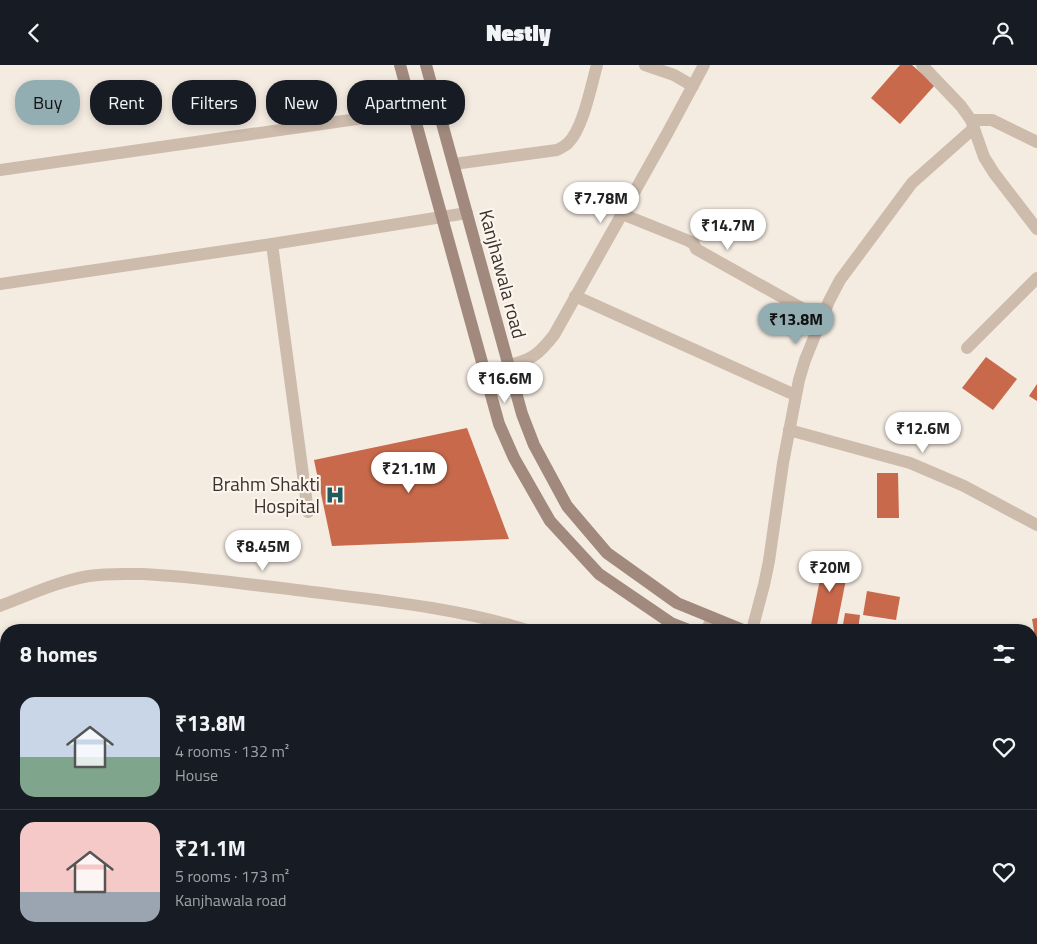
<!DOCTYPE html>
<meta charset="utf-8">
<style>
body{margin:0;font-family:"Titillium Web",sans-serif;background:#242831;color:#f1f3f6;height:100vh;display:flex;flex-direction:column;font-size:19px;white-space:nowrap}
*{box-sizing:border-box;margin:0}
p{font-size:16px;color:#9ea1a6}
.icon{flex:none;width:28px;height:28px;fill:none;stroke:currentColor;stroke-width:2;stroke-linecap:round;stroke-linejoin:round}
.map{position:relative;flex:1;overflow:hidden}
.details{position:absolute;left:0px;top:559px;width:1038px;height:321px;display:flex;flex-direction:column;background:#171b24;border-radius:20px 20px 0 0;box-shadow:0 2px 8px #0003}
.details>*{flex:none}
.top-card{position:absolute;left:15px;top:15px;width:500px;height:45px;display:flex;gap:10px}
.price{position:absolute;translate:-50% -42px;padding:0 11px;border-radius:18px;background:#fff;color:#222;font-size:16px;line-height:32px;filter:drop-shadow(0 1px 2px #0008)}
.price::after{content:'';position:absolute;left:50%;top:30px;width:15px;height:11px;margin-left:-8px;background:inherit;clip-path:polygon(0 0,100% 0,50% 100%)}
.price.on{background:#92aeb2;color:#111}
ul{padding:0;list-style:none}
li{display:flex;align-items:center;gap:15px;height:125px;padding:0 20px}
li+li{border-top:1px solid #363941}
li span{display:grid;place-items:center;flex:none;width:140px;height:100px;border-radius:15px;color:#555}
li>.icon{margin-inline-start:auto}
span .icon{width:60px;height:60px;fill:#fffc;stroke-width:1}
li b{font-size:21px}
h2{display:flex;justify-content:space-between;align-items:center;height:60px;padding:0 20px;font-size:21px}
.pill{padding:0 18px;border-radius:20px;background:#171b24;box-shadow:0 2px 8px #0003;font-size:18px;line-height:45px}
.pill.on{background:#92aeb2;color:#111}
header{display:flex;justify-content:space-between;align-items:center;height:65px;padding:0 20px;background:#171b24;font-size:22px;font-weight:800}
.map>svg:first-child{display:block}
.building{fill:#c8694b}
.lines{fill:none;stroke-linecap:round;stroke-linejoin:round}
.service{stroke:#cdbbac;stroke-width:12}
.minor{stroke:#cdbbac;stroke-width:12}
.tertiary{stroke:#cdbbac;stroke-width:12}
.secondary{stroke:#a18a7d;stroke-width:12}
.labels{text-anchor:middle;stroke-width:4.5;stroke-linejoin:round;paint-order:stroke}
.street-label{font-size:19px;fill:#3b302b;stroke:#fbf5ee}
.poi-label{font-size:19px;fill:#3b302b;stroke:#fbf5ee;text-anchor:end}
</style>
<header><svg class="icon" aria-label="back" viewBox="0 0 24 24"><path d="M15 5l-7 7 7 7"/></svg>Nestly<svg class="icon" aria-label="person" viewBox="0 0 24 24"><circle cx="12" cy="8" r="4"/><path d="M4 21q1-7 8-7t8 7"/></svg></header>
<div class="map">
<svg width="1037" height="879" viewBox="0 0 1037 879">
<rect width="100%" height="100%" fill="#f4ebe1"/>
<g class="building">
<path d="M900,0H912L935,20L900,59L871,33Z"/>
<path d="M986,292L1017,314L993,345L962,323Z"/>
<path d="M1037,319V336L1029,331Z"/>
<path d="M467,363L509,474L332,481L314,395Z"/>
<path d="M877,408H898L899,453H877Z"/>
<path d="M825,489L850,494L836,565H810Z"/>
<path d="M867,526L900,532L896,555L863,550Z"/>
<path d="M845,548L860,550L858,565H842Z"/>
<path d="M1037,553V577H1036L1032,554Z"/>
</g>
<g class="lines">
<path class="service" d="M272,179L308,447"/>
<g class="minor">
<path d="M645,0L674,10L693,21"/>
<path d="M922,0L961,41L971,55L984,92L994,108L1037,164"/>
<path d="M971,55H992L1037,77"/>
<path d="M454,99L557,85C561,83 565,81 568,78C583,64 591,21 597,0"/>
<path d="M0,105L413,46"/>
<path d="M622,149L689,176L694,179L696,184L821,254"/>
<path d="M0,219L272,179L467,148"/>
<path d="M575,231L795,330"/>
<path d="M967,283L1037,213"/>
<path d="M509,300C532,295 539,289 554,270L668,67L704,0"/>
<path d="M789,365L910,398L964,421L1037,460"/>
<path d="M752,565L764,520L769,496L783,398L799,315L805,295L829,236L840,215L912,118L974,63"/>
<path d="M0,859L6,858"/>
<path d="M750,879L751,874"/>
<path d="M909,879V874"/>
</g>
<g class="tertiary">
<path d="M0,541C29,530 59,516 89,511C107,508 125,509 142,509C189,511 235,518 281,523C363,534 448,540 527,565"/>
<path d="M706,565L713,553"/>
</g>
<g class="secondary">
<path d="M400,0L499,359L514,393L550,456L599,509L671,558L689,565"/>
<path d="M426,0L522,349L534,380L567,441L607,488L677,538L743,565"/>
<path d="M1031,657L1037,659"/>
<path d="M1031,681L1037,683"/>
</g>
</g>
<defs>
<g id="hospital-bare" transform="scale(1.5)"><path d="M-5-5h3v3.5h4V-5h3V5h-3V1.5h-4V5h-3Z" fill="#1f5a5e" stroke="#fbf5ee" stroke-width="2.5" paint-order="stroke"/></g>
</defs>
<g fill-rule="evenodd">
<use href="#hospital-bare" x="335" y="430"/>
</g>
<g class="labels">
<g class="street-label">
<text transform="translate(503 209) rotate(75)" y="7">Kanjhawala road</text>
</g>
<g class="poi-label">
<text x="320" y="426">Brahm Shakti<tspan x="320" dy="22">Hospital</tspan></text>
</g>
</g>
</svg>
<b class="price" style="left:601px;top:159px">₹7.78M</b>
<b class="price" style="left:728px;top:186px">₹14.7M</b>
<b class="price on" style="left:796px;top:280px">₹13.8M</b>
<b class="price" style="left:505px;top:339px">₹16.6M</b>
<b class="price" style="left:923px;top:389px">₹12.6M</b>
<b class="price" style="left:409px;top:429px">₹21.1M</b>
<b class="price" style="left:263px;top:507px">₹8.45M</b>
<b class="price" style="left:830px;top:528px">₹20M</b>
<div class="top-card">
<a class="pill on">Buy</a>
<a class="pill">Rent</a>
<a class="pill">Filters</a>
<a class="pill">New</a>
<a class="pill">Apartment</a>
</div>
<section class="details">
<h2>8 homes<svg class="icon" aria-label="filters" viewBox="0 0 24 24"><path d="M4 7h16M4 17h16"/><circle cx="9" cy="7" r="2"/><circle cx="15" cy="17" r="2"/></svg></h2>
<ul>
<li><span style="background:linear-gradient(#c9d6e8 60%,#7fa58c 0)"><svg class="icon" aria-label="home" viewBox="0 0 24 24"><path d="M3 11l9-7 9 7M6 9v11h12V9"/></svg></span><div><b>₹13.8M</b><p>4 rooms · 132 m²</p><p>House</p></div><svg class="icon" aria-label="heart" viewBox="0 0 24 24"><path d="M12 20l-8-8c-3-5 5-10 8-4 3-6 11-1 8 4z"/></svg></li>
<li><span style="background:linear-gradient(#f6c9c9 70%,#9aa5b1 0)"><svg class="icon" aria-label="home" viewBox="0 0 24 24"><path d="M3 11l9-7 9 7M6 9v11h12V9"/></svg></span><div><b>₹21.1M</b><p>5 rooms · 173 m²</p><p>Kanjhawala road</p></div><svg class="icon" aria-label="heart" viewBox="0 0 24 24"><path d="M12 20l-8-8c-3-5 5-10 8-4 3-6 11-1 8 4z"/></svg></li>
</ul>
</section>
</div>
